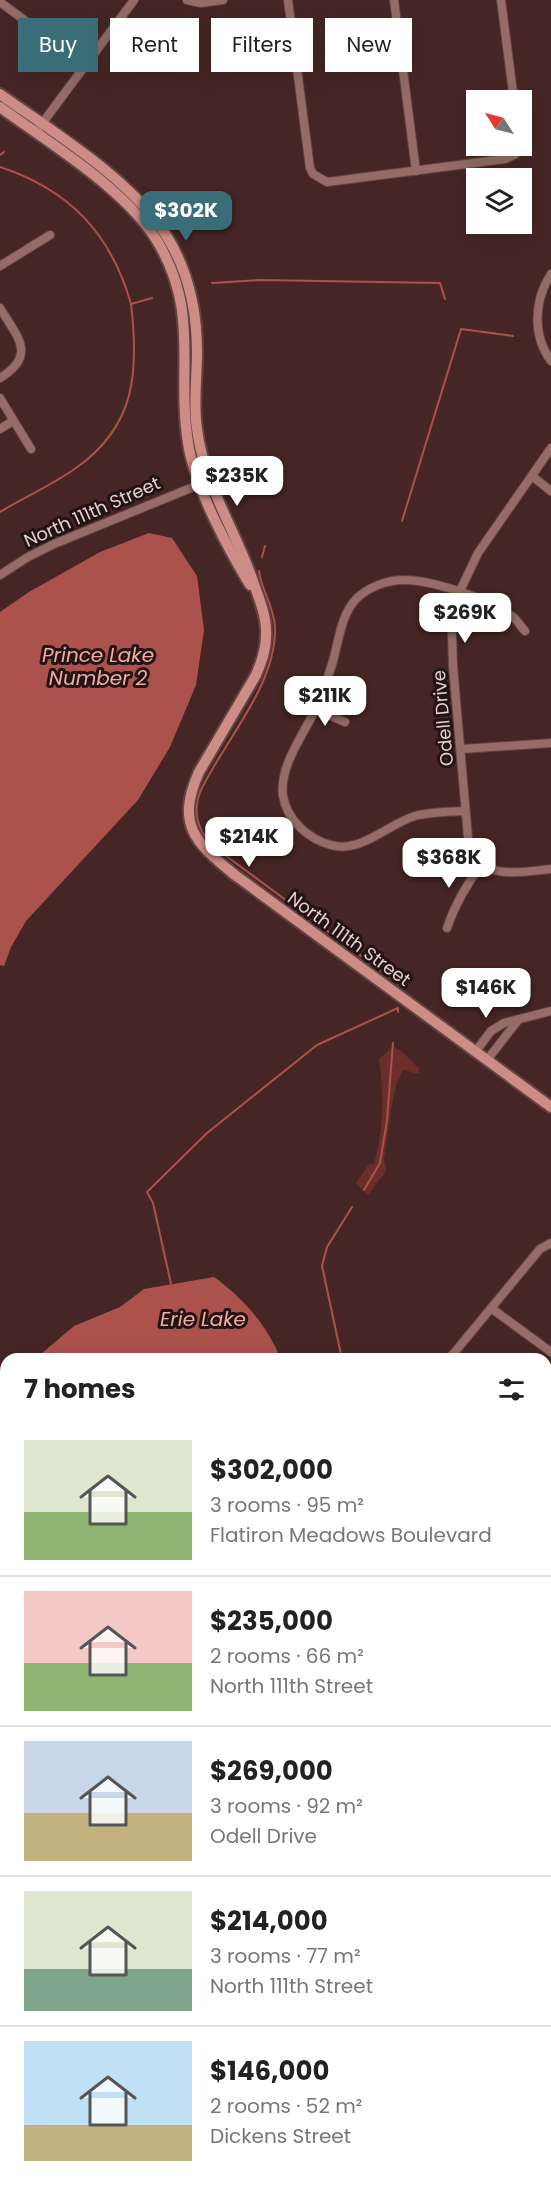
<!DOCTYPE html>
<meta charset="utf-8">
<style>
body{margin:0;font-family:Poppins,sans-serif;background:#f6f6f6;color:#222;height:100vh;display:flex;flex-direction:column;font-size:22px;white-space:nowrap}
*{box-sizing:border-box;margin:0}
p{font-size:20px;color:#767676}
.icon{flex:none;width:33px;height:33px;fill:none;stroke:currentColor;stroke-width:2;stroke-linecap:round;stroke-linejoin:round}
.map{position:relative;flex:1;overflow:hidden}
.sheet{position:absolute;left:0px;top:1353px;width:552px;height:834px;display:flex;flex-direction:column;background:#fff;border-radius:18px 18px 0 0;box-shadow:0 6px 24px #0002}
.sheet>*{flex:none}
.banner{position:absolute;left:18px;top:18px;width:516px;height:54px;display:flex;gap:12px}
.needle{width:39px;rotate:306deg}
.fabs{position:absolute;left:466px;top:90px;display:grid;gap:12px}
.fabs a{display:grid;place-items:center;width:66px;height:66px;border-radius:0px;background:#fff;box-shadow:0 6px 24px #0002;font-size:30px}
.price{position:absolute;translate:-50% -51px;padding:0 14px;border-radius:12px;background:#fff;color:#222;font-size:20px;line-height:39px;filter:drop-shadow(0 2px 3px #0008)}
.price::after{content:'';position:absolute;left:50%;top:36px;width:18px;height:14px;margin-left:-9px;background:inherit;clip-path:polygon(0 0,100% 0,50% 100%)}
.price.selected{background:#396d78;color:#fff}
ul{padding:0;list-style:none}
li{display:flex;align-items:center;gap:18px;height:150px;padding:0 24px}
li+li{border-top:2px solid #e0e0e0}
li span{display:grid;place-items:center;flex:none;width:168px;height:120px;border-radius:0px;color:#555}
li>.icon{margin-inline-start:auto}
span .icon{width:72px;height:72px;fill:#fffc;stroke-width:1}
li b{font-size:26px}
h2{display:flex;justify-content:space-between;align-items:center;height:72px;padding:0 24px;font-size:26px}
.pill{padding:0 21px;border-radius:0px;background:#fff;box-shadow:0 6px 24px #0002;font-size:21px;line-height:54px}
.pill.selected{background:#396d78;color:#fff}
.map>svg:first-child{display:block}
.green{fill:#6c2e2a}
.water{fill:#ab524c}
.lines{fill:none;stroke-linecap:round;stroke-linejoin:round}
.stream{stroke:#ab524c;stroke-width:2}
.street-casing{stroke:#624442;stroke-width:10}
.secondary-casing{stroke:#624442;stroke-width:14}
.primary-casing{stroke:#624442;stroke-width:15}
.street{stroke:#956c68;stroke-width:8}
.secondary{stroke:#cd8d86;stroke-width:10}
.primary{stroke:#f9a69e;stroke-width:12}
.labels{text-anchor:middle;stroke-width:6;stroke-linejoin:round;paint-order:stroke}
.street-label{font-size:18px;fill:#e4cfcc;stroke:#221413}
.water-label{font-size:20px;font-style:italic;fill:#f5aba3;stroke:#221413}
</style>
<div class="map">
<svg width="551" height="2187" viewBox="0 0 551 2187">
<rect width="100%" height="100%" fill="#462624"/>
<path class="green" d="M393,1047L401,1051L419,1068V1074L403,1070L396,1085L391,1110L384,1160L386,1171L368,1195L356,1183L369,1164H374C384,1128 384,1096 379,1059Z"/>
<g class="water">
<path d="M149,533L172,538L197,576L204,630L196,685L170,747L138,800L26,921L11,947L4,966L0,965V612L29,592L100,552Z"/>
<path d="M214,1277C243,1298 267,1325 281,1359H35L74,1326L120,1307L144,1289Z"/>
<path d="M6,1383V1827L0,1824V1388Z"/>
</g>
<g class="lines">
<g class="stream">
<path d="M0,155L4,152"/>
<path d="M0,167C70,190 111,234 131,304L152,298"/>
<path d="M212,283L260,280L440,283L445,299"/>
<path d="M0,512C25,497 52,485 76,468C136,426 139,371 131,304"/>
<path d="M402,521L461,329L513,336"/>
<path d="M262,557L265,546"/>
<path d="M259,571C260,587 274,606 275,627C277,685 224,741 200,792C193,812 197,827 210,844L399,984"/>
<path d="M364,1190L380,1163L387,1120L393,1043"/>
<path d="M171,1284L153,1203L147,1192L207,1133L317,1045L398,1008V1012"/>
<path d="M342,1359L322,1266L327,1247L352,1207"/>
</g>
<g class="street-casing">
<g id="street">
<path d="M187,0L200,3L223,0"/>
<path d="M288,0L310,168L313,174L327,182L505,159L516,154L520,146"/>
<path d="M394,0L416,171"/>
<path d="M501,0L514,100"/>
<path d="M0,2L39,31L44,42"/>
<path d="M35,133L134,0"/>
<path d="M0,266L50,235"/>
<path d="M551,274C534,300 532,335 551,361"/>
<path d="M0,308C18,338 37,355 0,378"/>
<path d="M0,398L31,449"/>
<path d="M0,429L13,421"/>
<path d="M551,448L478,553L459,593L452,633L453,666L469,849C487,881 520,872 551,869"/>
<path d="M532,476L551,491"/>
<path d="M0,575L28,557L54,544L203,483"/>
<path d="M315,709L345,722"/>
<path d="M462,749L551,743"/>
<path d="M464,811C448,812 430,812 415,816C388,824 360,854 331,845C308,839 287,820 283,796C279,767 302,737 314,712C321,696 328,678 333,661C339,640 341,614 357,598C369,587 387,580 403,580C429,579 493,600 513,617C518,621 521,627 525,631"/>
<path d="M447,928C455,904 466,885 482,864"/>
<path d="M476,1051L491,1031L504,1023L551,1011"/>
<path d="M487,1060L519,1019"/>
<path d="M491,1308L551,1352"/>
<path d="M449,1359L540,1249L551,1243"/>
<path d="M546,1499L551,1504"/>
<path d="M546,1681L551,1682"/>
<path d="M0,2166L6,2163"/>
<path d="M129,2181L136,2187"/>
</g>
</g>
<g class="secondary-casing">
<g id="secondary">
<path d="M0,94C54,133 131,179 166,235C188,270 197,311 197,352C197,378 193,404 197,429C204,486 238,534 255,587C260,601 266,616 266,631C267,647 262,661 256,675L199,772C176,824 194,842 235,875L551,1107"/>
<path d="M0,107C49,143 124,188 156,239C201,313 176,367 188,443C195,487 227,547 250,585"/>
<path d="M546,1777L551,1774"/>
</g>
</g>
<g class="primary-casing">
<g id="primary">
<path d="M0,1909L6,1913"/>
<path d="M364,2181L373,2187"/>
<path d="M254,2187L256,2181"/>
<path d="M288,2187L293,2181"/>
</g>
</g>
<use href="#street" class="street"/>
<use href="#secondary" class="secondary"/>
<use href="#primary" class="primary"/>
</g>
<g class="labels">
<g class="street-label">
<text transform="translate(92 512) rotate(-24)" y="6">North 111th Street</text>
<text transform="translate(443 718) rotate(-95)" y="6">Odell Drive</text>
<text transform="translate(349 939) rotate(36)" y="6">North 111th Street</text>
</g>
<g class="water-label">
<text x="98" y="662">Prince Lake<tspan x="98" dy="23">Number 2</tspan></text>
<text x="203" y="1326">Erie Lake</text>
</g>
</g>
</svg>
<div class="fabs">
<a><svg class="needle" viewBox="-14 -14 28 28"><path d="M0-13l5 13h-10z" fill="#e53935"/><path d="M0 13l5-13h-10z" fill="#767676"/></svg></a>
<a><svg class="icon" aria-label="layers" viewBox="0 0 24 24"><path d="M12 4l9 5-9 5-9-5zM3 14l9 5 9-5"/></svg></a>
</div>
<b class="price selected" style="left:186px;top:242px">$302K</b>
<b class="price" style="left:237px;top:507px">$235K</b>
<b class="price" style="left:465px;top:644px">$269K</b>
<b class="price" style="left:325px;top:727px">$211K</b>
<b class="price" style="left:249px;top:868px">$214K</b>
<b class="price" style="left:449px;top:889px">$368K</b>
<b class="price" style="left:486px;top:1019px">$146K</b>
<div class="banner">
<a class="pill selected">Buy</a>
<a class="pill">Rent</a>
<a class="pill">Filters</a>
<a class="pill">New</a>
</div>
<section class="sheet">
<h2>7 homes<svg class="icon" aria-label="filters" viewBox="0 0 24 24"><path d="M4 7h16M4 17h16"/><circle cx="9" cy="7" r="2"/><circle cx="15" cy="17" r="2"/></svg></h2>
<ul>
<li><span style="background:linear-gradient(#dfe7d0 60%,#8fb573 0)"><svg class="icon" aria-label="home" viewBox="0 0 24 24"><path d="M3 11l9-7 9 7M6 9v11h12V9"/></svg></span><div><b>$302,000</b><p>3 rooms · 95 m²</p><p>Flatiron Meadows Boulevard</p></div></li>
<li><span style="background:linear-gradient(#f6c9c9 60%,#8fb573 0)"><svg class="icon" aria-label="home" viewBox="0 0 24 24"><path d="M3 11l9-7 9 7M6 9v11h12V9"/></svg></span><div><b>$235,000</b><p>2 rooms · 66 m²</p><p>North 111th Street</p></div></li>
<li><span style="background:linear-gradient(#c9d6e8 60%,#c2b280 0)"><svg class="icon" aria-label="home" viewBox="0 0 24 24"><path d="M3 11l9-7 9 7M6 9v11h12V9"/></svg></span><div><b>$269,000</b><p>3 rooms · 92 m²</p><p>Odell Drive</p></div></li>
<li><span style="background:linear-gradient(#dfe7d0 65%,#7fa58c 0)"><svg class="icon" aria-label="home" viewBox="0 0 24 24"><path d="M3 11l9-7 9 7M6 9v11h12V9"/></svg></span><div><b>$214,000</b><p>3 rooms · 77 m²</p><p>North 111th Street</p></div></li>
<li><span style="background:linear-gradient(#bfe0f5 70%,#c2b280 0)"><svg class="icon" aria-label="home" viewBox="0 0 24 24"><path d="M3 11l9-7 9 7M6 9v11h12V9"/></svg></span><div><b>$146,000</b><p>2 rooms · 52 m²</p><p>Dickens Street</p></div></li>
</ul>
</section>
</div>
